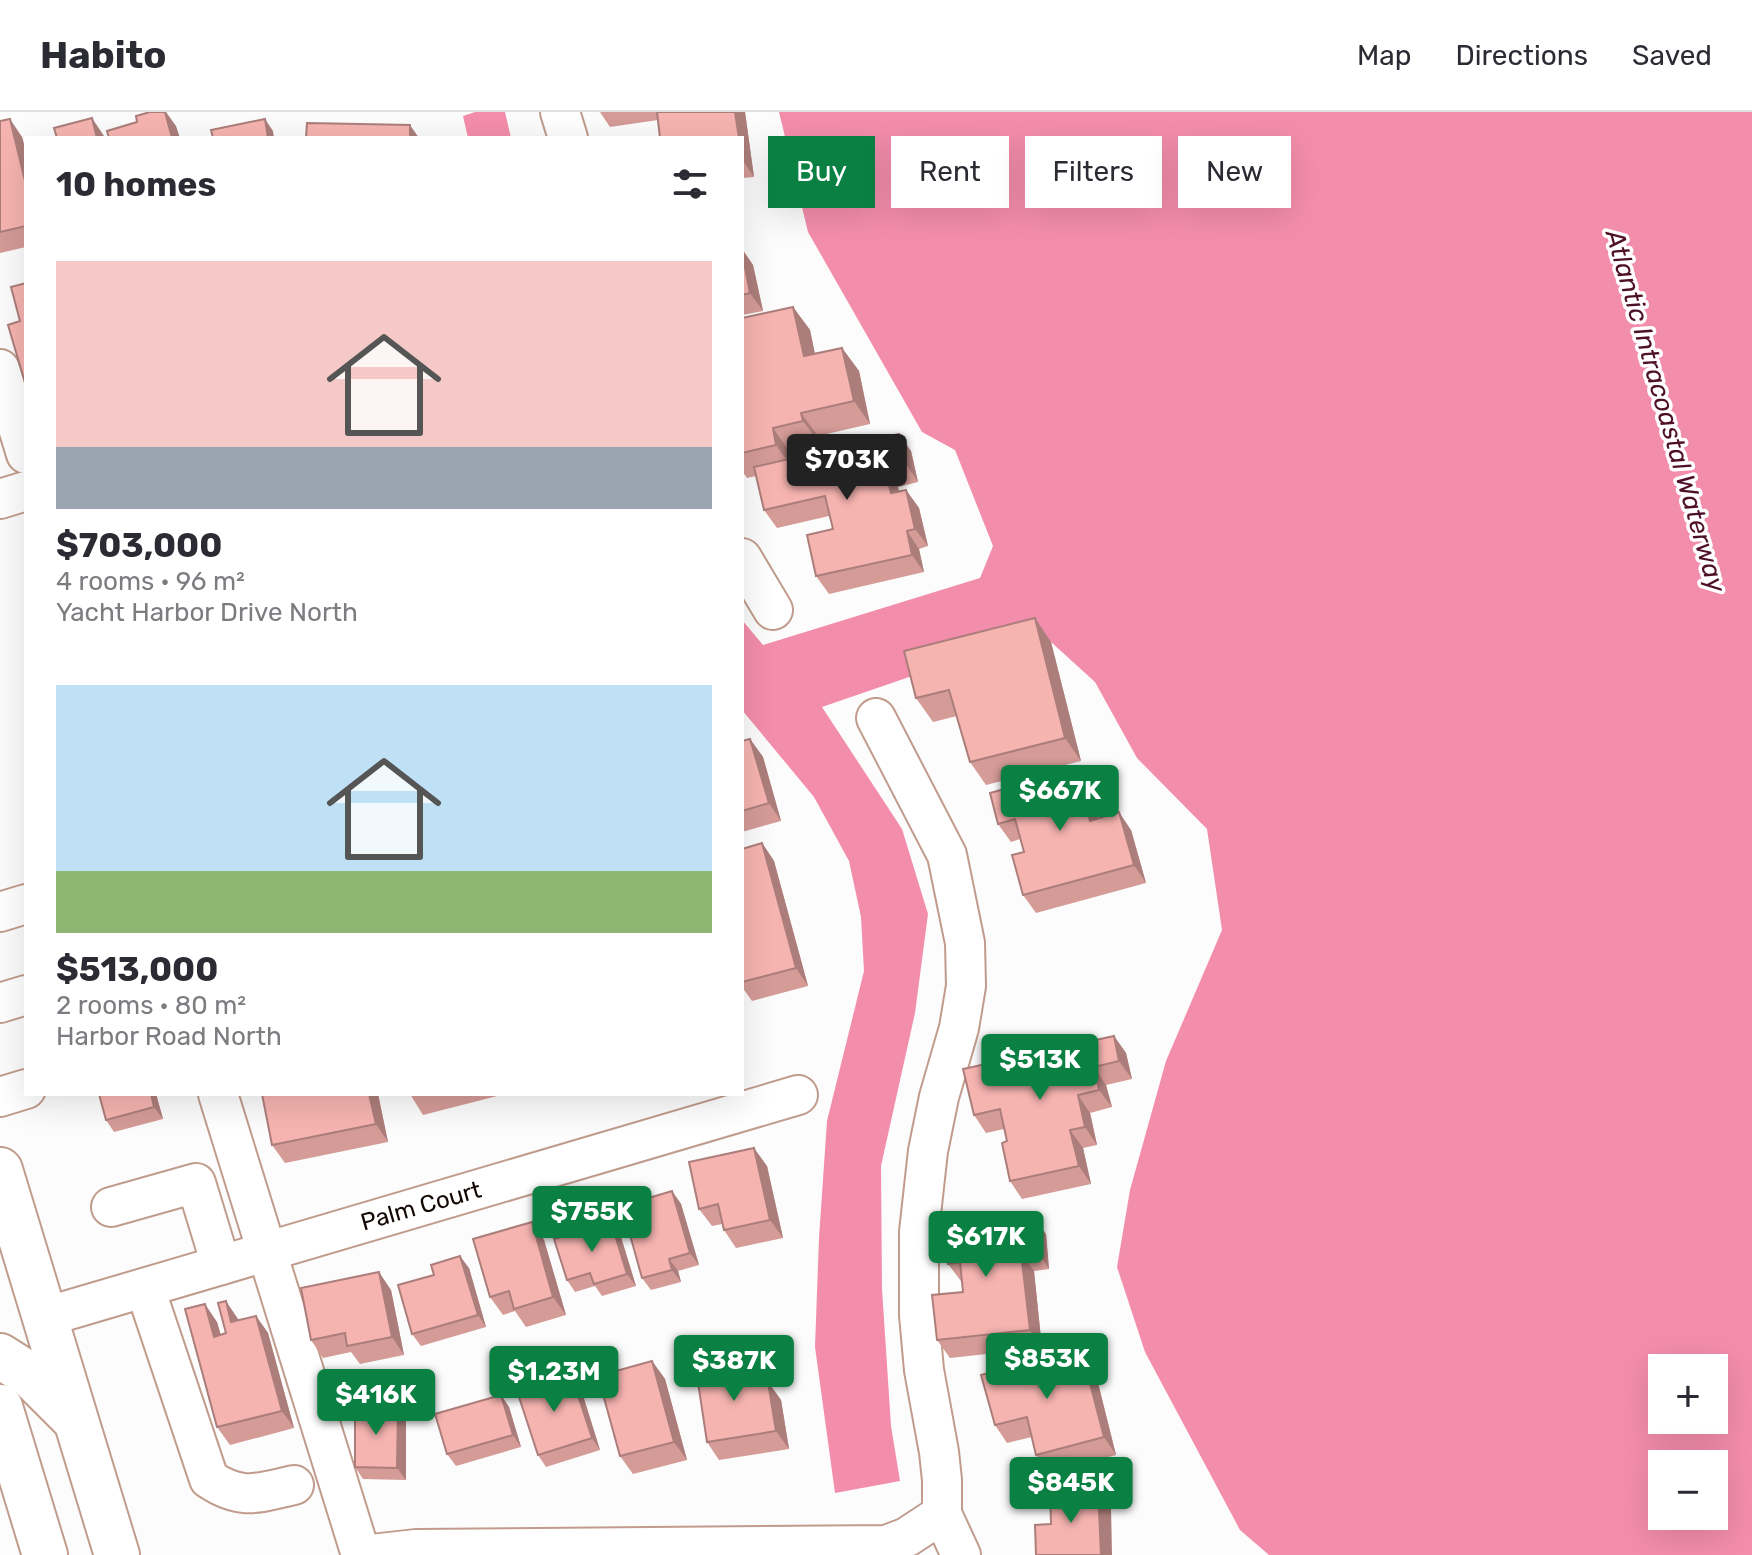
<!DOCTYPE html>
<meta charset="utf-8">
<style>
body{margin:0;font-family:Rubik,sans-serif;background:#f2f2f3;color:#2b2b33;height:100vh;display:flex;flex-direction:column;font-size:30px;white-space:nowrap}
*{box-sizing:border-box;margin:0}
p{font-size:26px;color:#7c7c81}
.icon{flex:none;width:44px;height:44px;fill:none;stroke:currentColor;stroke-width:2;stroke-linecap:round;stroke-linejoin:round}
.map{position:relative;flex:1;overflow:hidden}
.details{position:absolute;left:24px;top:24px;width:720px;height:960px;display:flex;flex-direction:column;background:#fff;border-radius:0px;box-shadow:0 8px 32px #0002}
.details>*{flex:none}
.banner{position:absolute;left:768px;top:24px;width:760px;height:72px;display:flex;gap:16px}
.buttons{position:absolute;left:1648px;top:1242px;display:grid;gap:16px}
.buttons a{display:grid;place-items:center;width:80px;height:80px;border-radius:0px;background:#fff;box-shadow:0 8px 32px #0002;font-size:40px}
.price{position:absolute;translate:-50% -68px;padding:0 18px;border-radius:8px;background:#0b8043;color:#fff;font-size:26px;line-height:52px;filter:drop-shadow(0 2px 4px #0008)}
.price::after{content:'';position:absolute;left:50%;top:48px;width:24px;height:18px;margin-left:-12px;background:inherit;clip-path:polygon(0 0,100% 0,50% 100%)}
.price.active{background:#222;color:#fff}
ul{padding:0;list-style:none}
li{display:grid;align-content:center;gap:16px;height:424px;padding:0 32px}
li span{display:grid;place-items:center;height:248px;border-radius:0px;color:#555}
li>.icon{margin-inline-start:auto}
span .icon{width:144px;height:144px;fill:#fffc;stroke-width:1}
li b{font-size:34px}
h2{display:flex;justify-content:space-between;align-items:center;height:96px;padding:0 32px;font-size:34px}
.chip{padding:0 28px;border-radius:0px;background:#fff;box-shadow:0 8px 32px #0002;font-size:28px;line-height:72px}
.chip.active{background:#0b8043;color:#fff}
header{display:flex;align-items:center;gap:48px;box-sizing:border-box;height:112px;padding:0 40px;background:#fff;border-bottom:2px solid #e1e1e2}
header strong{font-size:38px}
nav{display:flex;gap:44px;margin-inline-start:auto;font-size:28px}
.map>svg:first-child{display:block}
.water{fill:#f38dac;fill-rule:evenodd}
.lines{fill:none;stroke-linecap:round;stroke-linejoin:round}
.minor-casing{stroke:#c19c8c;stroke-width:42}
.major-casing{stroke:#c19c8c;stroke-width:48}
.minor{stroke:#fff;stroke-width:38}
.major{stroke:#fff;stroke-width:44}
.wall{fill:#d49b97}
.shaded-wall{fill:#ac7e7b}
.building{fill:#f6b4b0;stroke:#ac7e7b;stroke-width:2}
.labels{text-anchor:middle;stroke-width:7;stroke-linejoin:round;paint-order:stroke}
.street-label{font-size:24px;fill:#140804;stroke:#fff}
.water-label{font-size:26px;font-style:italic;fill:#4e1028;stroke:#fff}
</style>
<header>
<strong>Habito</strong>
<nav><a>Map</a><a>Directions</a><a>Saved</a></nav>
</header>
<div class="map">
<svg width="1752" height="1443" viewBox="0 0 1752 1443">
<rect width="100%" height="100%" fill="#fcfcfc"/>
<g class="water">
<path d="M475,0H505L511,26H468L463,4Z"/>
<path d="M779,0H1752V1443H1269L1240,1418L1145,1240L1117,1155L1130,1078L1166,949L1222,818L1207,717L1137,646L1095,570L1051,530L1005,532L822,595L902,717L928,802L915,901L881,1054L882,1177L891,1314L900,1369L835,1381L815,1235L819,1126L827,1009L864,859L861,805L849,749L814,685L742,598V508L763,533L980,466L993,434L955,338L922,320L808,120ZM1662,1256H1714V1308H1662ZM1662,1352H1714V1404H1662Z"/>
</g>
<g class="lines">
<g class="minor-casing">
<g id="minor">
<path d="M560,0L568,26"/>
<path d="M0,257L26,342"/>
<path d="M0,387L26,379"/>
<path d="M742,446L773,498"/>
<path d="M876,606L947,743L965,831L966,874L959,916L939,985L928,1039L919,1120V1203L924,1258L939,1340L942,1368V1402L961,1443"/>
<path d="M0,800L26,792"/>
<path d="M0,891L26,883"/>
<path d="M218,982L361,1443"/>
<path d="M0,985L26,977"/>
<path d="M111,1095L196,1071L221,1153"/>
<path d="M145,1176L209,1367C242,1389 258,1381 294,1373"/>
<path d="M45,1205L798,983"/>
<path d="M363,1443L416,1437L886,1433L907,1425L942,1402"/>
</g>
</g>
<g class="major-casing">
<g id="major">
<path d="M0,1058L117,1443"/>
<path d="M0,1244L30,1263L72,1305"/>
<path d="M0,1295L45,1443"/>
</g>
</g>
<use href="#minor" class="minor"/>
<use href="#major" class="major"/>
</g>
<g class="wall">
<path d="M600,0H745L754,65L742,66V26L658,8L610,15Z"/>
<path d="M0,9L22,25L26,40V135L0,141Z"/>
<path d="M742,137L753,153L763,199L742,203Z"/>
<path d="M793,195L810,218L815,242L842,236L859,259L870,312L818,324L820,332L789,339L790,346L911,339L918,370L898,375L899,380L906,378L919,396L928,434L919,437L924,460L829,482L816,464L833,417L829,404L777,416L764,398L756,364L747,366L742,359V206Z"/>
<path d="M1035,506L1051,530L1081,649L986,673L970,650L957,604L933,610L916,586Z"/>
<path d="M750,627L763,645L781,709L742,720V629Z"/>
<path d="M1076,657L1089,675L1097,706L1131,718L1146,771L1036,801L1023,783L1024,740L1020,727L1011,730L998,712Z"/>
<path d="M762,731L774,749L808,874L752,889L742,875V870Z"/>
<path d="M1114,924L1126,941L1132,967L1106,973L1112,995L1090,1001L1097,1033L1083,1036L1091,1072L1022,1087L1010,1069L1007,1029L1004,1017L986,1021L974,1003Z"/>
<path d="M99,982H156L163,1007L114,1020L106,1008Z"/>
<path d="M262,982H378L388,1030L285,1051L272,1033Z"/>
<path d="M410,982H505L423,1003Z"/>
<path d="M767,1054L783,1126L736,1136L724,1118L722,1112L712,1114L699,1097Z"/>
<path d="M672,1079L681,1092L699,1153L678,1159L681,1170L651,1178L642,1166Z"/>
<path d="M532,1110L544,1128L566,1203L526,1215L515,1199L503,1203L490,1185Z"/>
<path d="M611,1110L620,1122L636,1174L602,1184L595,1174L575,1180L567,1168Z"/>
<path d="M1046,1122L1049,1157L1034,1159L1042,1236L950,1246L937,1228L963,1180L962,1169H961L948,1152Z"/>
<path d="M469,1156L486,1215L421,1234L412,1222Z"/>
<path d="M391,1178L404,1243L360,1252L351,1240L323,1246L311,1228Z"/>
<path d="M256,1204L268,1221L294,1316L230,1333L217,1315V1210L221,1223L226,1221L238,1208Z"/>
<path d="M652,1249L665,1267L687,1348L633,1362L620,1344Z"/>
<path d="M1094,1255L1116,1343L1049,1361L1036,1343L1032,1325L1007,1331L995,1313Z"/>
<path d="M758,1268L759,1271L768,1270L781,1288L789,1337L719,1348L707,1330Z"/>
<path d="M580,1274L600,1338L546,1355L538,1343Z"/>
<path d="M501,1283L509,1295L521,1335L456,1354L447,1342Z"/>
<path d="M406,1307V1368L363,1367L355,1355Z"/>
</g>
<g class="shaded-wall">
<path d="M165,0H166L176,14L180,26H172Z"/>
<path d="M735,0H745L754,65L742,47V26H739Z"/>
<path d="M92,6L104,24L105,26H97Z"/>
<path d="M10,7L22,25L26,40V73Z"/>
<path d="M265,7L273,19L274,26H268Z"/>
<path d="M410,13L419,26H410Z"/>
<path d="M742,137L753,153L763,199L750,181Z"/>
<path d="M793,195L810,218L820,267L804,244Z"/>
<path d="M842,236L859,259L870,312L854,289Z"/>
<path d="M801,301L818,324L820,332L803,309Z"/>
<path d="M773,316L789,339L793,357L776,333Z"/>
<path d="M899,322L911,339L918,370L906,352Z"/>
<path d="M885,357L898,375L903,399L891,381Z"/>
<path d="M906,378L919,396L928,434L915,417Z"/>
<path d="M907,419L919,437L924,460L912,443Z"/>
<path d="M1035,506L1051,530L1081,649L1065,626Z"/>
<path d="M750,627L763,645L781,709L769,691Z"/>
<path d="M1076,657L1089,675L1103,726L1090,709Z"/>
<path d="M1119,700L1131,718L1146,771L1134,753Z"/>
<path d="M762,731L774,749L808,874L796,856Z"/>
<path d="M1114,924L1126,941L1132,967L1119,949Z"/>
<path d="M1094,955L1106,973L1112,995L1099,978Z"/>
<path d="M151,982H156L163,1007L154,995Z"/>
<path d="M369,982H378L388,1030L376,1012Z"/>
<path d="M1078,983L1090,1001L1097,1033L1085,1015Z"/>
<path d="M1070,1018L1083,1036L1091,1072L1079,1054Z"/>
<path d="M754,1036L767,1054L783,1126L770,1108Z"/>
<path d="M672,1079L681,1092L699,1153L690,1141Z"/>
<path d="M1033,1104L1046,1122L1049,1157L1037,1139Z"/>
<path d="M532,1110L544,1128L566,1203L553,1185Z"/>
<path d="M611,1110L620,1122L636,1174L627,1162Z"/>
<path d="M1021,1141L1034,1159L1042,1236L1030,1218Z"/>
<path d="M460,1144L469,1156L486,1215L478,1203Z"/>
<path d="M669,1147L678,1159L681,1170L672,1158Z"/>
<path d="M379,1160L391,1178L404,1243L392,1225Z"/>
<path d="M226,1189L238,1207L244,1228L231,1210Z"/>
<path d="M205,1192L217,1210L226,1243L214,1225Z"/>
<path d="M256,1204L268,1221L294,1316L282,1299Z"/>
<path d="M1081,1237L1094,1255L1116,1343L1104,1325Z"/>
<path d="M652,1249L665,1267L687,1348L674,1330Z"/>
<path d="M746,1250L758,1268L762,1290L749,1273Z"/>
<path d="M571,1262L580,1274L600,1338L592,1326Z"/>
<path d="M768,1270L781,1288L789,1337L776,1319Z"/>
<path d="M501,1283L509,1295L521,1335L513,1323Z"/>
<path d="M398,1295L406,1307V1368L397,1356Z"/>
<path d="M1098,1377L1111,1395L1112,1443H1101Z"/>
</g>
<g class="building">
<path d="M150,0H165L172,26H109L107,19L137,10L136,4Z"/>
<path d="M657,0H735L739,26H660Z"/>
<path d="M92,6L97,26H57L54,16Z"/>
<path d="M10,7L26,73V114L0,120V9Z"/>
<path d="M265,7L268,26H213L211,18Z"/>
<path d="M307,11L410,13V26H306Z"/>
<path d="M742,140L750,181L742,183Z"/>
<path d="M26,171V274L8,213L20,209L11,175Z"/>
<path d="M793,195L804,244L842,236L854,289L801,301L803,309L773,316L776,333L742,341V206Z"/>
<path d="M899,322L906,352L885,357L891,381L906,378L915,417L907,419L912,443L816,464L807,423L833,417L825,384L764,398L754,355Z"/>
<path d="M1035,506L1065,626L970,650L949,578L916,586L904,539Z"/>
<path d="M750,627L769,691L742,699V629Z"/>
<path d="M1076,657L1090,709L1119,700L1134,753L1023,783L1012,743L1024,740L1015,707L998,712L990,681Z"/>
<path d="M762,731L796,856L742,870V737Z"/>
<path d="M1114,924L1119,949L1094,955L1099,978L1078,983L1085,1015L1070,1018L1079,1054L1010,1069L1002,1031L1007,1029L1000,997L974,1003L963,957Z"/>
<path d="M99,982H151L154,995L106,1008Z"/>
<path d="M262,982H369L376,1012L272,1033Z"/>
<path d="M754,1036L770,1108L724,1118L718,1092L699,1097L689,1050Z"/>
<path d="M672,1079L690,1141L669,1147L672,1158L642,1166L622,1094Z"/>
<path d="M1033,1104L1037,1139L1021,1141L1030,1218L937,1228L932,1183L963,1180L960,1150L948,1152L944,1114Z"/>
<path d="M532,1110L553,1185L514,1197L509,1179L490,1185L473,1127Z"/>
<path d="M611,1110L627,1162L594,1172L590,1161L567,1168L554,1127Z"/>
<path d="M460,1144L478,1203L412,1222L398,1173L434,1163L431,1153Z"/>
<path d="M379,1160L392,1225L347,1234L345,1221L311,1228L301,1176Z"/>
<path d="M226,1189L231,1210L256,1204L282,1299L217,1315L185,1197L205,1192L214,1225L226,1221L218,1191Z"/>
<path d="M1081,1237L1104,1325L1036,1343L1027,1305L995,1313L981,1263Z"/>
<path d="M652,1249L674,1330L620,1344L598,1264Z"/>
<path d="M746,1250L749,1273L768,1270L776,1319L707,1330L696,1257Z"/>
<path d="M571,1262L592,1326L538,1343L517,1279Z"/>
<path d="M501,1283L513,1323L447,1342L435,1302Z"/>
<path d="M355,1294L398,1295L397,1356L355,1355Z"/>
<path d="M1098,1377L1101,1443H1036L1035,1413L1051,1412L1050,1379Z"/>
</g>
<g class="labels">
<g class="street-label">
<text transform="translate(421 1094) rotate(-16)" y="8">Palm Court</text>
</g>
<g class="water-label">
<text transform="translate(1666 299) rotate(74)" y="9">Atlantic Intracoastal Waterway</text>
</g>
</g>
</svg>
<div class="buttons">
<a>+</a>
<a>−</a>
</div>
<b class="price active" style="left:847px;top:390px">$703K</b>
<b class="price" style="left:1060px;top:721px">$667K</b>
<b class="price" style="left:1040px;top:990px">$513K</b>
<b class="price" style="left:592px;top:1142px">$755K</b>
<b class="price" style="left:986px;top:1167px">$617K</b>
<b class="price" style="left:1047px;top:1289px">$853K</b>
<b class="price" style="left:734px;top:1291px">$387K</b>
<b class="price" style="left:554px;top:1302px">$1.23M</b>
<b class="price" style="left:376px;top:1325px">$416K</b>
<b class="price" style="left:1071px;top:1413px">$845K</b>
<div class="banner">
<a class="chip active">Buy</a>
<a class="chip">Rent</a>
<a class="chip">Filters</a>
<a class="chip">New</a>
</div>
<section class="details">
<h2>10 homes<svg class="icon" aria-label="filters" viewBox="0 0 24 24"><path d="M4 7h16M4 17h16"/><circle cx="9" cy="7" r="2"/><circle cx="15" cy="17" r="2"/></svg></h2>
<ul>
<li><span style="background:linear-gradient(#f6c9c9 75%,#9aa5b1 0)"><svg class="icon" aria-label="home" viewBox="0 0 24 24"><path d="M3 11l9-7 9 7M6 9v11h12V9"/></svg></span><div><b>$703,000</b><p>4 rooms · 96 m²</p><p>Yacht Harbor Drive North</p></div></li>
<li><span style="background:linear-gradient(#bfe0f5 75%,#8fb573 0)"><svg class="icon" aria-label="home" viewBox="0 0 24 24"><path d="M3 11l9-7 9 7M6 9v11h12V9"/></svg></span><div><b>$513,000</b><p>2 rooms · 80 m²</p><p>Harbor Road North</p></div></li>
</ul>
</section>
</div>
